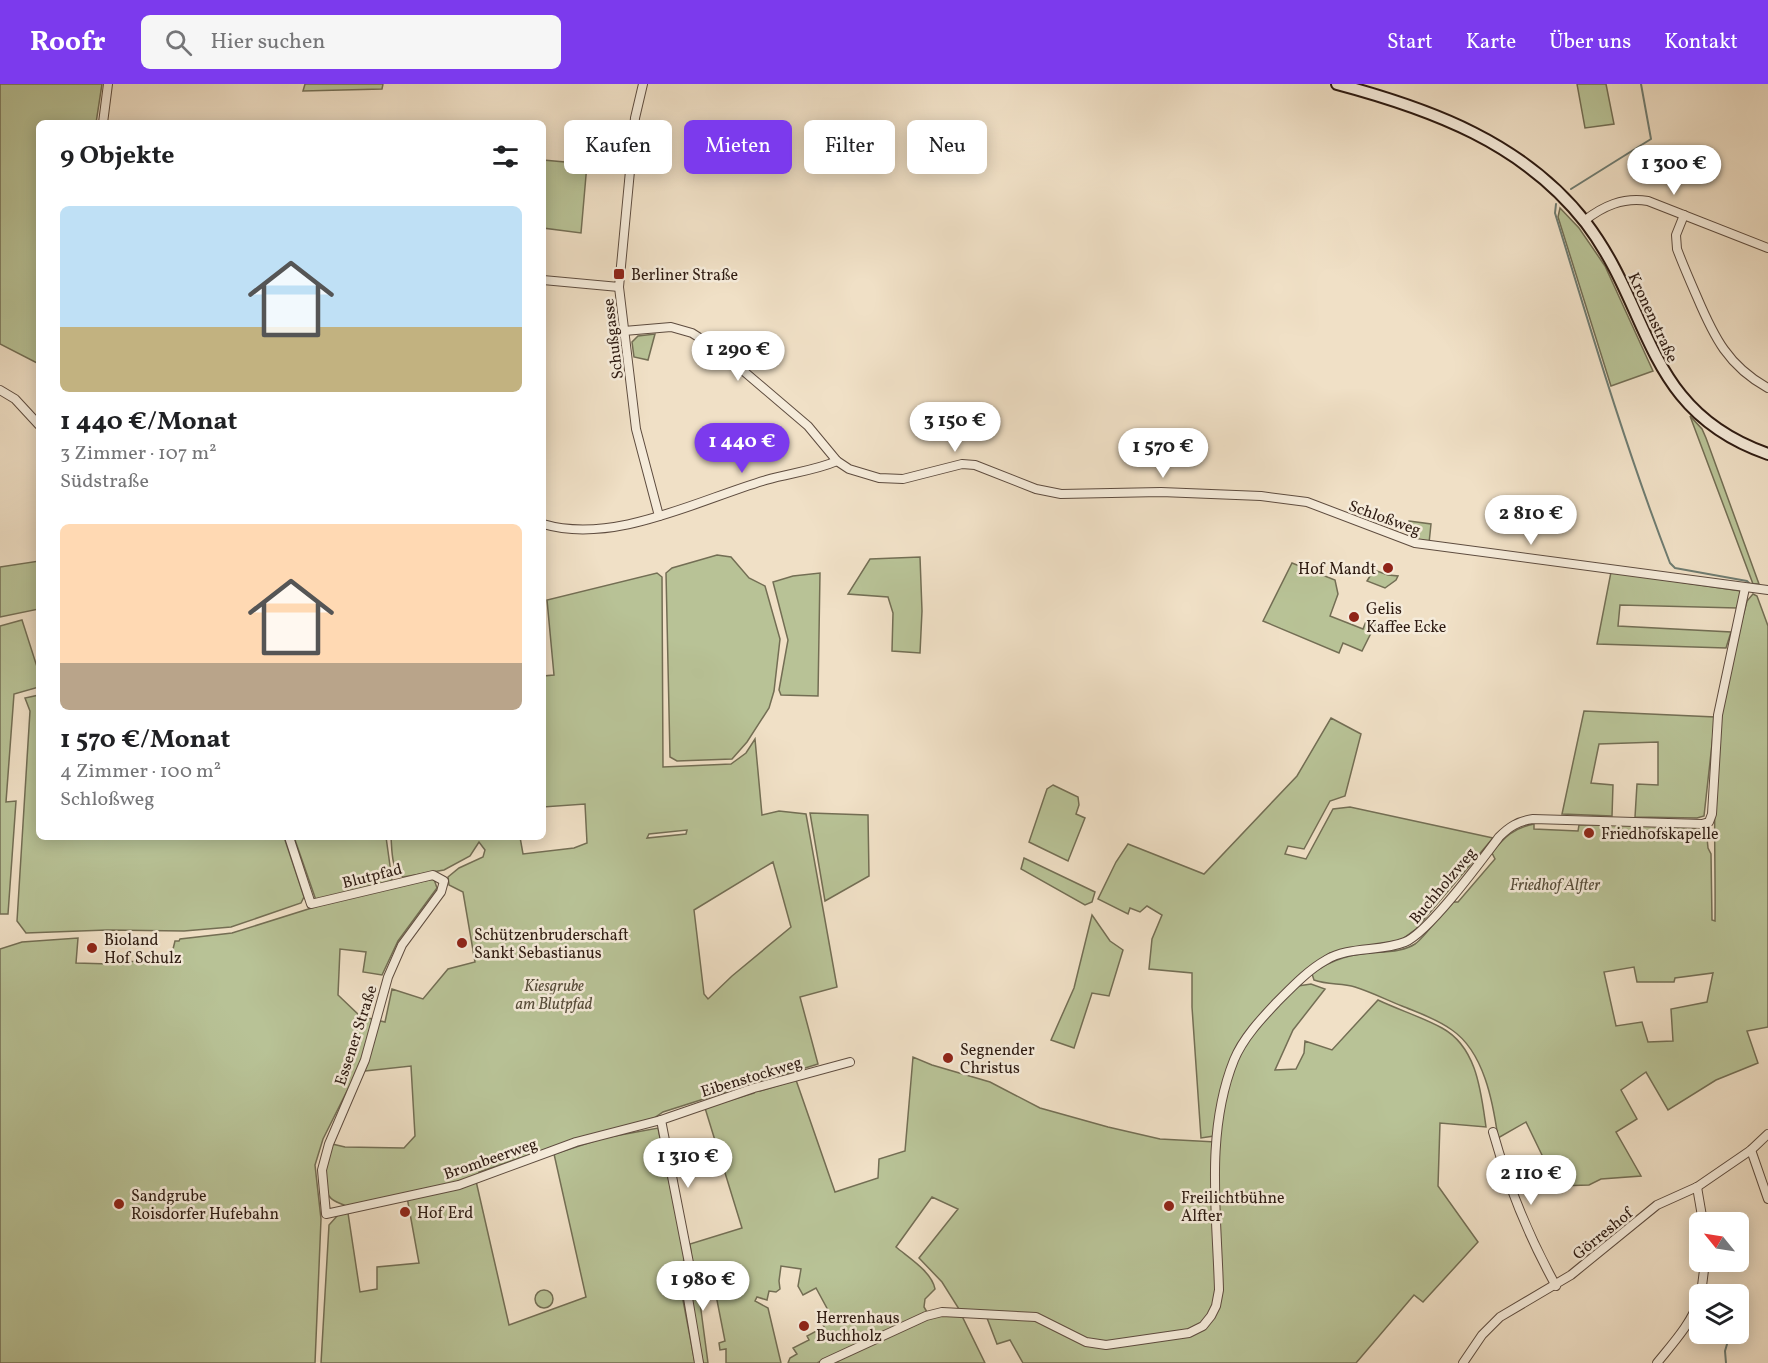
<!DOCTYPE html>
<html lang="de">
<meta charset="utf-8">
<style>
body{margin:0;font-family:Vollkorn,serif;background:#f6f6f6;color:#202124;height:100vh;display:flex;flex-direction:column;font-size:22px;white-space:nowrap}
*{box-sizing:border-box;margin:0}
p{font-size:20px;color:#757577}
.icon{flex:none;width:33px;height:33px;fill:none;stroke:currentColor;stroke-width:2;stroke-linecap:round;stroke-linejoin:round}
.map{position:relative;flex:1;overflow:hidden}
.side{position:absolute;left:36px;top:36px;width:510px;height:720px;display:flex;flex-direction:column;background:#fff;border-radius:9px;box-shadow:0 3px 15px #0003}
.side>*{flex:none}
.guide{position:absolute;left:564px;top:36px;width:570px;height:54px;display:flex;gap:12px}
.needle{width:39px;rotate:300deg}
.tools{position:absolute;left:1689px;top:1128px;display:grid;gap:12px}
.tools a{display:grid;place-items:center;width:60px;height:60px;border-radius:9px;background:#fff;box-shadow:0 3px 15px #0003;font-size:30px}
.price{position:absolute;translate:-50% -51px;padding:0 14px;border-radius:21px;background:#fff;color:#222;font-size:20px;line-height:39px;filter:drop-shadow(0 2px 3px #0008)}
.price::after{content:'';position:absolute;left:50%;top:36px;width:18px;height:14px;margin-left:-9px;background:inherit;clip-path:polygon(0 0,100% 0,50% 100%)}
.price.selected{background:#7c3aed;color:#fff}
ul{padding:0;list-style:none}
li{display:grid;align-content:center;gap:12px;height:318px;padding:0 24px}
li span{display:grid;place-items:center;height:186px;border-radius:9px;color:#555}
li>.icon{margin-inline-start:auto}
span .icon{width:108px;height:108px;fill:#fffc;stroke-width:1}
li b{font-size:26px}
h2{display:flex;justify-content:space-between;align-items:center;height:72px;padding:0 24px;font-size:26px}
.chip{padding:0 21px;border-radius:9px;background:#fff;box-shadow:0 3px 15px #0003;font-size:21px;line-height:54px}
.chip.selected{background:#7c3aed;color:#fff}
header{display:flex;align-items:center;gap:36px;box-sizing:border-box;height:84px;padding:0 30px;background:#7c3aed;color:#fff}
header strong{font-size:28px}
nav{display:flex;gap:33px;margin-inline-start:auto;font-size:21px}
.search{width:420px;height:54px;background:#f6f6f6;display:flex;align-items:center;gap:15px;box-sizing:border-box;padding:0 21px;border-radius:9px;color:#757577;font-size:22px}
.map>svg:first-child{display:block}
.green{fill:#b8c296;stroke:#736e54;stroke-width:1.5;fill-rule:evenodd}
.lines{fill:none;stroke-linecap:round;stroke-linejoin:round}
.stream{stroke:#6f7c71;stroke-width:2}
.street-casing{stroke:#5e4c3f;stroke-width:10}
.secondary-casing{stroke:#2e1b12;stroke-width:14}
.street{stroke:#f5ebda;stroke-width:8}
.secondary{stroke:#f5ebda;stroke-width:10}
.poi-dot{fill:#8f2418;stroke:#f5ebda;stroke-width:2}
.labels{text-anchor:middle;stroke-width:5;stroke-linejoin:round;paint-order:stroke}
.poi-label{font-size:16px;fill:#2e1b12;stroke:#f5ebda;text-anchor:start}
.street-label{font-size:16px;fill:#2e1b12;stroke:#f5ebda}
.park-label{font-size:16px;font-style:italic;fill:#574d3a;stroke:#f5ebda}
</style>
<header>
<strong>Roofr</strong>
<div class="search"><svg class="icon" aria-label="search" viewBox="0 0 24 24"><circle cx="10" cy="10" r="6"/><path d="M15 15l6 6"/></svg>Hier suchen</div>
<nav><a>Start</a><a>Karte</a><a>Über uns</a><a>Kontakt</a></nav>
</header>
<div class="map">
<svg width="1768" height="1279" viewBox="0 0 1768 1279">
<rect width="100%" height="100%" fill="#f0e0c6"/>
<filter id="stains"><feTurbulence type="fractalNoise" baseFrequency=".00333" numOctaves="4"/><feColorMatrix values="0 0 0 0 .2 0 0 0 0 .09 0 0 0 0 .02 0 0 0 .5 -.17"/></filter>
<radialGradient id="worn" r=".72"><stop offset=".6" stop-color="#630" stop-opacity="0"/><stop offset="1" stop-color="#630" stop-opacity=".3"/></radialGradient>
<g class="green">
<path d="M0,0H102L96,39H39V280L0,260Z"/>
<path d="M305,0H383L382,5L303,7Z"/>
<path d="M1577,0H1606L1614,40L1585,44Z"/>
<path d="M543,76L587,80L581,149L543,144Z"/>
<path d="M1560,124L1579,144L1605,182L1653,287L1611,302L1558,133Z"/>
<path d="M655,250L648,276L634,273L632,258L638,252Z"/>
<path d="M1690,332L1702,345L1706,354L1759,500H1753Z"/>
<path d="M1409,437L1431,440L1429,459L1409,455Z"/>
<path d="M717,471L731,473L749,494L765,502L780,555L774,607L769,624L747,658L732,675L677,677L670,673L666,489L672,484Z"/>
<path d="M920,473L922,527L920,569L892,567L893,529L888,513L848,510L870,475Z"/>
<path d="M39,477V525L0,533V483Z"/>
<path d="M1292,479L1335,496L1338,510L1330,532L1363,545L1367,535L1376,539L1362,567L1343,559L1339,569L1263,537Z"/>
<path d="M1374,486L1388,491L1398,492L1396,496L1385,504L1367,497Z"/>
<path d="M1611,488L1741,507L1737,524L1620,521L1618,542L1731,548L1726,564L1597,560Z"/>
<path d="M657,489L662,493L663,683L731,680L746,669L755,655L762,731L779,727L806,730L837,903L800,913L818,980L757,999L760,1007L796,996L835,1108L878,1094L879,1075L905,1067L913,973L932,981L990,998L1040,1024L1108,1043L1160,1055L1216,1058L1225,1012L1239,972L1248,957L1277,922L1298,902L1311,900L1325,905L1293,946L1275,986L1296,985L1304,969L1305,957L1332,966L1378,916C1399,926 1422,933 1442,944C1477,963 1481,1008 1486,1043L1440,1039L1438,1102L1478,1158L1423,1218L1414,1211L1356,1279H1023L1010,1256L997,1260L987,1234L962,1232L985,1279H829L935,1232L959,1225L942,1198L919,1174L958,1125L932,1113L896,1163C909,1174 932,1188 935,1205L925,1215L924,1223L927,1228L817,1279H788L790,1274L797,1270L793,1264L809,1256L807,1252L824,1243L820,1233L829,1228L816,1204L803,1211L798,1202L801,1185L781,1182L779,1197L780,1205L776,1208L769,1207L767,1216L757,1213L755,1217L768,1224L781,1279H726V1265L720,1266L719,1259L725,1257L715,1206L697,1196L708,1279H703L690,1211L692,1177L690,1160L742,1144L705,1024L754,1009L751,1000L663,1028L654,1034L573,1056L479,1088L476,1097L509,1241L586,1213L554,1070L604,1054L658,1044L684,1169L682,1211L695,1279H321L329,1141L346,1122C340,1119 333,1118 329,1112C320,1097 328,1075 332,1060L345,1063L404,1064L415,1052L411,982L365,987L351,999L323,1055L315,1081L321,1135L315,1279H0V865L22,858L78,854L76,879L111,880L171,873L175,857H179L180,855L232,849L318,822L294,753H386L393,803L434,795L437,804L398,857L382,891L363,888L366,868L340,865L338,911L360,932L385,938L392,905L423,915L448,885L475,878L463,808L449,801L448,793L459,784L483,773L485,766L479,758L470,772L444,786L403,793C391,787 392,765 391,753H520L523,770L574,764L587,759L585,720L543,723V592L554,591L547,516ZM687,746L686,750L647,754L649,750ZM773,778L791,843L732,892L708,915L704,910L694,826ZM407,1113L419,1179L377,1183V1205L360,1208L348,1129Z"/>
<path d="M820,489L818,612L781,611L779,606L788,556L773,498L793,492Z"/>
<path d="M1753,510L1757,512L1768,542V943L1747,947L1758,979L1716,996L1668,1026L1646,988L1621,1006L1637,1035L1616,1048L1641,1092L1601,1095L1589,1101L1557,1102L1526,1038L1498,1054C1493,1018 1484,968 1452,946C1437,935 1419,929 1402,922C1387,916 1371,908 1355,903C1341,899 1328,901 1314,896L1312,890C1332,874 1354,870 1378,868C1390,868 1404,867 1415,860C1424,854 1443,828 1451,818H1458L1495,775L1492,769C1504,753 1514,744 1534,740V745L1578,747L1579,741C1590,740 1609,742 1616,740L1706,743L1708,764L1711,770L1712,836L1715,837C1716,768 1711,697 1721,629C1727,591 1737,554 1747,517ZM1634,883L1637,898H1674L1675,894L1713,889L1707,918L1671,925L1673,957L1648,958L1642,938L1616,942L1604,888Z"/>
<path d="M22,536L39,589V603L14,610L6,718L16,717L8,830H0V542Z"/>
<path d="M39,611V753H284L304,813L301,819L231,843L184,847L107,846L26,849L17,837L30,627L25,614Z"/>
<path d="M1584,627L1715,633L1704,732L1697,734L1635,733L1637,700L1658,701V658L1599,660L1591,699L1613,701L1612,732L1562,730Z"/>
<path d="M1331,634L1361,650L1345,712L1330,717L1304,765L1288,762L1285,770L1306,775L1333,725L1350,723L1493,754L1416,845L1401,856L1330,869L1301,890L1263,929L1242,955L1214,1052L1201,1054L1192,923V889L1149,885L1152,855L1162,831L1147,822L1140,828L1130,824L1128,830L1098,815L1116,778L1128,760L1204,790L1297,692Z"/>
<path d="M1053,701L1078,713L1079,721L1076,730L1085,734L1068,777L1029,758L1047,705Z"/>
<path d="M810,729L868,731L869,792L825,817Z"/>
<path d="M1024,774L1095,808L1092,818L1085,821L1021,785Z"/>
<path d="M1092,831L1110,857L1123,866L1109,912L1092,909L1074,964L1051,956L1074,904Z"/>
<circle cx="544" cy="1215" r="9"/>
</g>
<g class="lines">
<g class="stream">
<path d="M1571,105L1651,55L1641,0"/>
<path d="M1556,120L1555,129C1591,247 1626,365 1670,479L1675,484L1747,497L1750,500"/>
<path d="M1726,1279L1725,1267L1730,1250"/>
</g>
<g class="street-casing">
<g id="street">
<path d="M643,0L635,34L619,203L636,345L659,432"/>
<path d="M103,39L108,0"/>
<path d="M1684,131L1676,151L1677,165C1683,181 1690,197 1697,213C1714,253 1728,282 1768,304"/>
<path d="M1584,137C1603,122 1623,113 1648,117L1768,164"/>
<path d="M543,196L619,203"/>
<path d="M624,247L671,243L692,249L720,267L808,342L837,377L849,385L879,394L903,395L962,380L975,381L1036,405L1061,410L1161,408L1261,412L1307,418L1415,459L1768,506"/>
<path d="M0,306L15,315L39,341"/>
<path d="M543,440C614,461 698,416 766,396C789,389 814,387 837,377"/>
<path d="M289,753L311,820L433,791L444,797L441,808L402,861L388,893L365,976L329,1060L322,1086L326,1130L459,1101L576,1058L661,1036L754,1004L850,978"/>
<path d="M661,1036L689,1179L687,1208L699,1279"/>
<path d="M1493,1048C1508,1102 1529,1153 1556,1202"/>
<path d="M1751,1066L1768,1115"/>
<path d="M1697,1103L1703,1138"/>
<path d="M1701,1210L1705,1178"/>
<path d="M824,1279L926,1232L942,1228L1036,1233L1086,1258L1106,1261L1189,1249L1203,1242L1211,1232L1216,1222L1219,1206C1217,1130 1205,1048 1234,976C1243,954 1261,935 1277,918C1292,903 1308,886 1326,876C1349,862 1380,868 1405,858C1429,848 1481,777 1499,753C1509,743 1518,737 1533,735L1702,740L1709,738L1712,730L1718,631L1745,504"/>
<path d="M1463,1279L1482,1251L1500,1233L1571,1191L1657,1121L1697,1103L1751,1066L1768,1050"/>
<path d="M1657,1279C1674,1258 1691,1240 1700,1214"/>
</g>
</g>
<g class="secondary-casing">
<path id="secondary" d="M1337,0C1431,25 1524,59 1586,139C1653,227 1644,327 1768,370"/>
</g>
<use href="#street" class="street"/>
<use href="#secondary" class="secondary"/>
</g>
<g class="poi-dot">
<rect x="613" y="184" width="12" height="12" rx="3"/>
<circle cx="1388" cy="484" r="6"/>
<circle cx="1354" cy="533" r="6"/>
<circle cx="1589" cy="749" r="6"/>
<circle cx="462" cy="859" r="6"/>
<circle cx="92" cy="864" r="6"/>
<circle cx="948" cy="974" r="6"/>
<circle cx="119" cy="1120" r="6"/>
<circle cx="1169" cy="1122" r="6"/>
<circle cx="405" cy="1128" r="6"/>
<circle cx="804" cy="1242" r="6"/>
</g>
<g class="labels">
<g class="poi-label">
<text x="631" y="196">Berliner Straße</text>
<text x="1376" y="490" text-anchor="end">Hof Mandt</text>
<text x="1366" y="530">Gelis<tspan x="1366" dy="18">Kaffee Ecke</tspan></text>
<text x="1601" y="755">Friedhofskapelle</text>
<text x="474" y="856">Schützenbruderschaft<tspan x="474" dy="18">Sankt Sebastianus</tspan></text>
<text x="104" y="861">Bioland<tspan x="104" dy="18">Hof Schulz</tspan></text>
<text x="960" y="971">Segnender<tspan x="960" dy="18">Christus</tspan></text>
<text x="131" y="1117">Sandgrube<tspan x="131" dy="18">Roisdorfer Hufebahn</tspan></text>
<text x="1181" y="1119">Freilichtbühne<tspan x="1181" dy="18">Alfter</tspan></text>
<text x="417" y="1134">Hof Erd</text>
<text x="816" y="1239">Herrenhaus<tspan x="816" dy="18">Buchholz</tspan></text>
</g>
<g class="street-label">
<text transform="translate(1654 233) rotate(65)" y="6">Kronenstraße</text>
<text transform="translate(612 255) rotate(-97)" y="6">Schußgasse</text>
<text transform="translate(1385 433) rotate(20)" y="6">Schloßweg</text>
<text transform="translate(372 791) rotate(-14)" y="6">Blutpfad</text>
<text transform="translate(1442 801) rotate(-50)" y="6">Buchholzweg</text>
<text transform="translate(355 951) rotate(-72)" y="6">Essener Straße</text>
<text transform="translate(751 992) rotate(-17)" y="6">Eibenstockweg</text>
<text transform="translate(490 1074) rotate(-19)" y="6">Brombeerweg</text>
<text transform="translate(1602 1149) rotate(-39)" y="6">Görreshof</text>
</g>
<g class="park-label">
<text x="1555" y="806">Friedhof Alfter</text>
<text x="554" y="907">Kiesgrube<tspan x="554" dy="18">am Blutpfad</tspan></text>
</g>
</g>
<rect width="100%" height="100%" filter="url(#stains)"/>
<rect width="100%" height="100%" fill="url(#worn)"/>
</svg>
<div class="tools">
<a><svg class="needle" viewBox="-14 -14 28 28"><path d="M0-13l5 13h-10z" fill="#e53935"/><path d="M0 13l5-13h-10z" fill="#757577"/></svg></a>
<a><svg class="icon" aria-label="layers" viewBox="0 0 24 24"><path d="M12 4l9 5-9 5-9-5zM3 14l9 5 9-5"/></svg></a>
</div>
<b class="price" style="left:1674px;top:112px">1 300 €</b>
<b class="price" style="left:738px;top:298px">1 290 €</b>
<b class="price" style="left:955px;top:369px">3 150 €</b>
<b class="price selected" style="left:742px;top:390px">1 440 €</b>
<b class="price" style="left:1163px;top:395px">1 570 €</b>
<b class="price" style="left:1531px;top:462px">2 810 €</b>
<b class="price" style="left:688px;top:1105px">1 310 €</b>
<b class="price" style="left:1531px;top:1122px">2 110 €</b>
<b class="price" style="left:703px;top:1228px">1 980 €</b>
<div class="guide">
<a class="chip">Kaufen</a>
<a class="chip selected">Mieten</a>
<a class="chip">Filter</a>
<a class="chip">Neu</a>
</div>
<section class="side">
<h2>9 Objekte<svg class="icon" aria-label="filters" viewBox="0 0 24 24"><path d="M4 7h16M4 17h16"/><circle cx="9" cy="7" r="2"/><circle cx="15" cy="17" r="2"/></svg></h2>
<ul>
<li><span style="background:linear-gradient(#bfe0f5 65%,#c2b280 0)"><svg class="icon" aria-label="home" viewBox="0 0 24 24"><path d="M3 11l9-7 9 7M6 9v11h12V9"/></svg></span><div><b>1 440 €/Monat</b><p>3 Zimmer · 107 m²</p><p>Südstraße</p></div></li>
<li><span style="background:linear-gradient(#ffd9b3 75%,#b9a48a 0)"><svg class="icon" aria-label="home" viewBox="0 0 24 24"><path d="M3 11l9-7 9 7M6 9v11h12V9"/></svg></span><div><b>1 570 €/Monat</b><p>4 Zimmer · 100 m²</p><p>Schloßweg</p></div></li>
</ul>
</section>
</div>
